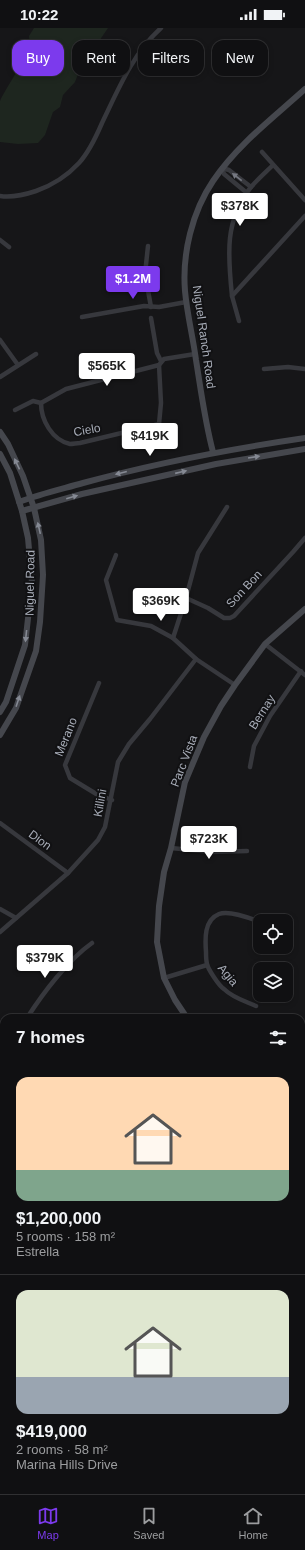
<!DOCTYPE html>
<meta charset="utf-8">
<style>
body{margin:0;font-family:Arial,sans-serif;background:#1e1e20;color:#f1f3f6;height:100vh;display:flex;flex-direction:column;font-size:15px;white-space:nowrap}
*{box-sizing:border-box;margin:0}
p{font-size:13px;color:#9c9d9f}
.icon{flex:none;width:22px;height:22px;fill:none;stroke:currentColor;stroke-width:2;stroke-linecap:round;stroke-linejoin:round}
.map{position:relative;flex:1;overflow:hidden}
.sheet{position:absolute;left:0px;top:986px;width:305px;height:480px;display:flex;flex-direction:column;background:#101012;border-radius:12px 12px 0 0;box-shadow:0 2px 6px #0003,0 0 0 1px #303032}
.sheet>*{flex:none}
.top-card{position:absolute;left:12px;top:12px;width:281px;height:36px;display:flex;gap:8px}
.tools{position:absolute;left:253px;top:886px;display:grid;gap:8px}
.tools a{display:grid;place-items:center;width:40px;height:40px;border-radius:8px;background:#101012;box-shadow:0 2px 6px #0003,0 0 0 1px #303032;font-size:20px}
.price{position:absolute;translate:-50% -34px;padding:0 9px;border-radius:4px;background:#fff;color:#222;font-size:13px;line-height:26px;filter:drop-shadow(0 1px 2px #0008)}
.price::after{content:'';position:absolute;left:50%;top:24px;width:12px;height:9px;margin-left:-6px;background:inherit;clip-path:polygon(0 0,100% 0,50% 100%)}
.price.active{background:#7c3aed;color:#fff}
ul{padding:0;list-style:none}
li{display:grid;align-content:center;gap:8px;height:212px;padding:0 16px}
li+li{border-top:1px solid #303032}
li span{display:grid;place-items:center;height:124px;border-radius:12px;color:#555}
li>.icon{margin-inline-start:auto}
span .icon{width:72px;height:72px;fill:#fffc;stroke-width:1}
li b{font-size:17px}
h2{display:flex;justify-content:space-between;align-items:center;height:48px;padding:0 16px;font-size:17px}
.chip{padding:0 14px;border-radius:12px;background:#101012;box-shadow:0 2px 6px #0003,0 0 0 1px #303032;font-size:14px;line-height:36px}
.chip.active{background:#7c3aed;color:#fff}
.status{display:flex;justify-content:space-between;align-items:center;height:28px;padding:0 20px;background:#101012;direction:ltr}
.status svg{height:11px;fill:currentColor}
.menu{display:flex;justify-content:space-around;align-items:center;height:56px;border-top:1px solid #303032;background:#101012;font-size:11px;color:#9c9d9f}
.menu a{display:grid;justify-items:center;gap:2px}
.menu .active{color:#7c3aed}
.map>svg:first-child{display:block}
.green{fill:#1e261f}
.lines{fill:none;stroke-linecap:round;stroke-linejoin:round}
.stream{stroke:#2c353c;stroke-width:1.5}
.street{stroke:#37383d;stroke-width:4.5}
.secondary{stroke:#45474d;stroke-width:6}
.oneway{fill:#757881}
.oneway2{fill:#858993}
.labels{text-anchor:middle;stroke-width:4;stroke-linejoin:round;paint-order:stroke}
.street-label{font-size:12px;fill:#a8adb8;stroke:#111113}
</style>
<div class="status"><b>10:22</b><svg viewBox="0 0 49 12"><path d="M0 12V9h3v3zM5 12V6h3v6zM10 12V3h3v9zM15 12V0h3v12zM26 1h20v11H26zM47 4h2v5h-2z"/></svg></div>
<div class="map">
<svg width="305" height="1466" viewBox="0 0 305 1466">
<rect width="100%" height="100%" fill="#161618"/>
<g class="green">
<path d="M34,0H108L80,41L75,54L63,67L60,79L53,84L45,107L38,115L18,116L0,114C0,106 0,80 0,73C7,57 33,24 29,8Z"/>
<path d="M305,1128V1466H0V1326L4,1322V1462H301V1134Z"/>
</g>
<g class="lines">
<g class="stream">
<path d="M301,1295L305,1293"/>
<path d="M0,1416L4,1413"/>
</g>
<g class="street">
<path d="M262,124L305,172"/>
<path d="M222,140L224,146L247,165"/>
<path d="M222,140L229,142L251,159"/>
<path d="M0,168C12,170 24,167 36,163C53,157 67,148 79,135C89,124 96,109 102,95C118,62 133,25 161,0"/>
<path d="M0,212L9,219"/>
<path d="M148,218L145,246L151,279"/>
<path d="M232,268C228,228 224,193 251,159C258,151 266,144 273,137"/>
<path d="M82,289L144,278L159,279L186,274"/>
<path d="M151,290L157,325L161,333"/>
<path d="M239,293L232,268L305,188"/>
<path d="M0,312L18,337"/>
<path d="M264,341L288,339L305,341"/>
<path d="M0,349L36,326"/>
<path d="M41,375C41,392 52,412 70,416C73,416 77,415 80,415L159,396L161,375L159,337"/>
<path d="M15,382L33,373L41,375L66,361L159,337L164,331L195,326"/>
<path d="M116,527L106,552L117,592L151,598L173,610L196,631L235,657"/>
<path d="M186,570L208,580L224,590H230L234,588L293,524L305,510"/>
<path d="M173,610L186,570L198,525L227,479"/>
<path d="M265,616L305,647"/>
<path d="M99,655L65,737L70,750L98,767L112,772"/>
<path d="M250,739L254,718L270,688L301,643"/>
<path d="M0,795L68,845"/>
<path d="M171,820L212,824L247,823"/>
<path d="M0,881L16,890"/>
<path d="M0,904L68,845L98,812L105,799L118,734L129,716L150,691L196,631"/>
<path d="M164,950L207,937"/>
<path d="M256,978C245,973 233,970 224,961C219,958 208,941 207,936C206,932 206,928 206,924C205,911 204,892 219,886C229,882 250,890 260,894"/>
<path d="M27,990C43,965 68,932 92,915"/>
<path d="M0,1034L4,1028"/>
<path d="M0,1144L4,1148"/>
<path d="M0,1216L4,1212"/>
</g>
<g class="secondary">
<path d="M0,404L8,416L23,448L34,480L41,512L43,547L40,594L36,623L16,680L0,707"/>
<path d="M213,424C205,394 201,363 196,332C193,309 187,286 185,263C182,226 192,184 213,153C237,117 273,90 305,61"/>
<path d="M0,426L10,445L22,483L28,510L32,555L25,617L6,674L0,684"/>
<path d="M19,474C40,466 62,461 83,455C156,435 230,421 305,410"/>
<path d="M22,483L82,466L216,436L305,421"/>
<path d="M187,990L175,972L164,950L157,914L159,878L164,844L171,820L185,754L204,709L221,678L235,657L265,616L305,581"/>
<path d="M301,1050H305"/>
</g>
</g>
<defs><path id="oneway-solid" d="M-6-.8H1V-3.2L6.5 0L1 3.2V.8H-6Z"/></defs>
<use class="oneway" href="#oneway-solid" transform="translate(237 149) rotate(-142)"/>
<g class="oneway2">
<use href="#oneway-solid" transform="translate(254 429) rotate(-9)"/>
<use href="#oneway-solid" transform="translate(17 436) rotate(-115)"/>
<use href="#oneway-solid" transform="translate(181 444) rotate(-13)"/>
<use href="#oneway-solid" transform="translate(121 445) rotate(166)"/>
<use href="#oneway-solid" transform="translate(72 469) rotate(-16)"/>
<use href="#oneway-solid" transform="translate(39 500) rotate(-103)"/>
<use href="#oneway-solid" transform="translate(26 608) rotate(96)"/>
<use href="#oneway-solid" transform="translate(18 673) rotate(-71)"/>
</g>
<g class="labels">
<g class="street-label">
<text transform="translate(204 309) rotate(82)" y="4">Niguel Ranch Road</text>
<text transform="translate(87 402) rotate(-10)" y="4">Cielo</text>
<text transform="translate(30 555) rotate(-89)" y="4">Niguel Road</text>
<text transform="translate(244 561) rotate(-47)" y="4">Son Bon</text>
<text transform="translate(262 684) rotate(-58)" y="4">Bernay</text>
<text transform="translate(66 709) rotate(-68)" y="4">Merano</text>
<text transform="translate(184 733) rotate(-69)" y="4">Parc Vista</text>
<text transform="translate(100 775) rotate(-80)" y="4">Killini</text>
<text transform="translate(40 812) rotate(36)" y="4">Dion</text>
<text transform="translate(228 947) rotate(51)" y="4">Agia</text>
</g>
</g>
</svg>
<div class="tools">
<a><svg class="icon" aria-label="locate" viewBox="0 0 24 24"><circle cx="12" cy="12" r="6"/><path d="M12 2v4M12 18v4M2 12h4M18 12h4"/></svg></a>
<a><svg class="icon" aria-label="layers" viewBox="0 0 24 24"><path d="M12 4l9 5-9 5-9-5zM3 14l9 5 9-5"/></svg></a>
</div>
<b class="price" style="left:240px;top:199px">$378K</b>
<b class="price active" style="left:133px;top:272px">$1.2M</b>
<b class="price" style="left:107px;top:359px">$565K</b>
<b class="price" style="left:150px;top:429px">$419K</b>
<b class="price" style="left:161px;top:594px">$369K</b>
<b class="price" style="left:209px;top:832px">$723K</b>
<b class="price" style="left:45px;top:951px">$379K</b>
<div class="top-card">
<a class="chip active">Buy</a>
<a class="chip">Rent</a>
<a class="chip">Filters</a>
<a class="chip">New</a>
</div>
<section class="sheet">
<h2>7 homes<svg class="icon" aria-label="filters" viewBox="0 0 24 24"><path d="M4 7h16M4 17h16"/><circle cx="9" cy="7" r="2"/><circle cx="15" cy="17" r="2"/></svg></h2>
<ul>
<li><span style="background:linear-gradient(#ffd9b3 75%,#7fa58c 0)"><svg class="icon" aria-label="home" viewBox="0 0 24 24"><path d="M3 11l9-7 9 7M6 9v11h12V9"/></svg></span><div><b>$1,200,000</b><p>5 rooms · 158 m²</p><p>Estrella</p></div></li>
<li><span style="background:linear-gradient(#dfe7d0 70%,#9aa5b1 0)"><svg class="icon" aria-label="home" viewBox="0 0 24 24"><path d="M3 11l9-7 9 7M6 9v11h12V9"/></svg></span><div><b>$419,000</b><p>2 rooms · 58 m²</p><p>Marina Hills Drive</p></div></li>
</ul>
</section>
</div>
<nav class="menu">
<a class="active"><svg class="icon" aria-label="map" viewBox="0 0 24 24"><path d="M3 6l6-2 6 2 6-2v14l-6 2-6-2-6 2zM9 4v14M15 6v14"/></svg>Map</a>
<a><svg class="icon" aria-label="saved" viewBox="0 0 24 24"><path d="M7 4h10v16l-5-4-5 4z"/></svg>Saved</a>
<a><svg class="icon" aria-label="home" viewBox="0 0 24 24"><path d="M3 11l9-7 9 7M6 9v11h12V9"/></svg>Home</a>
</nav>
